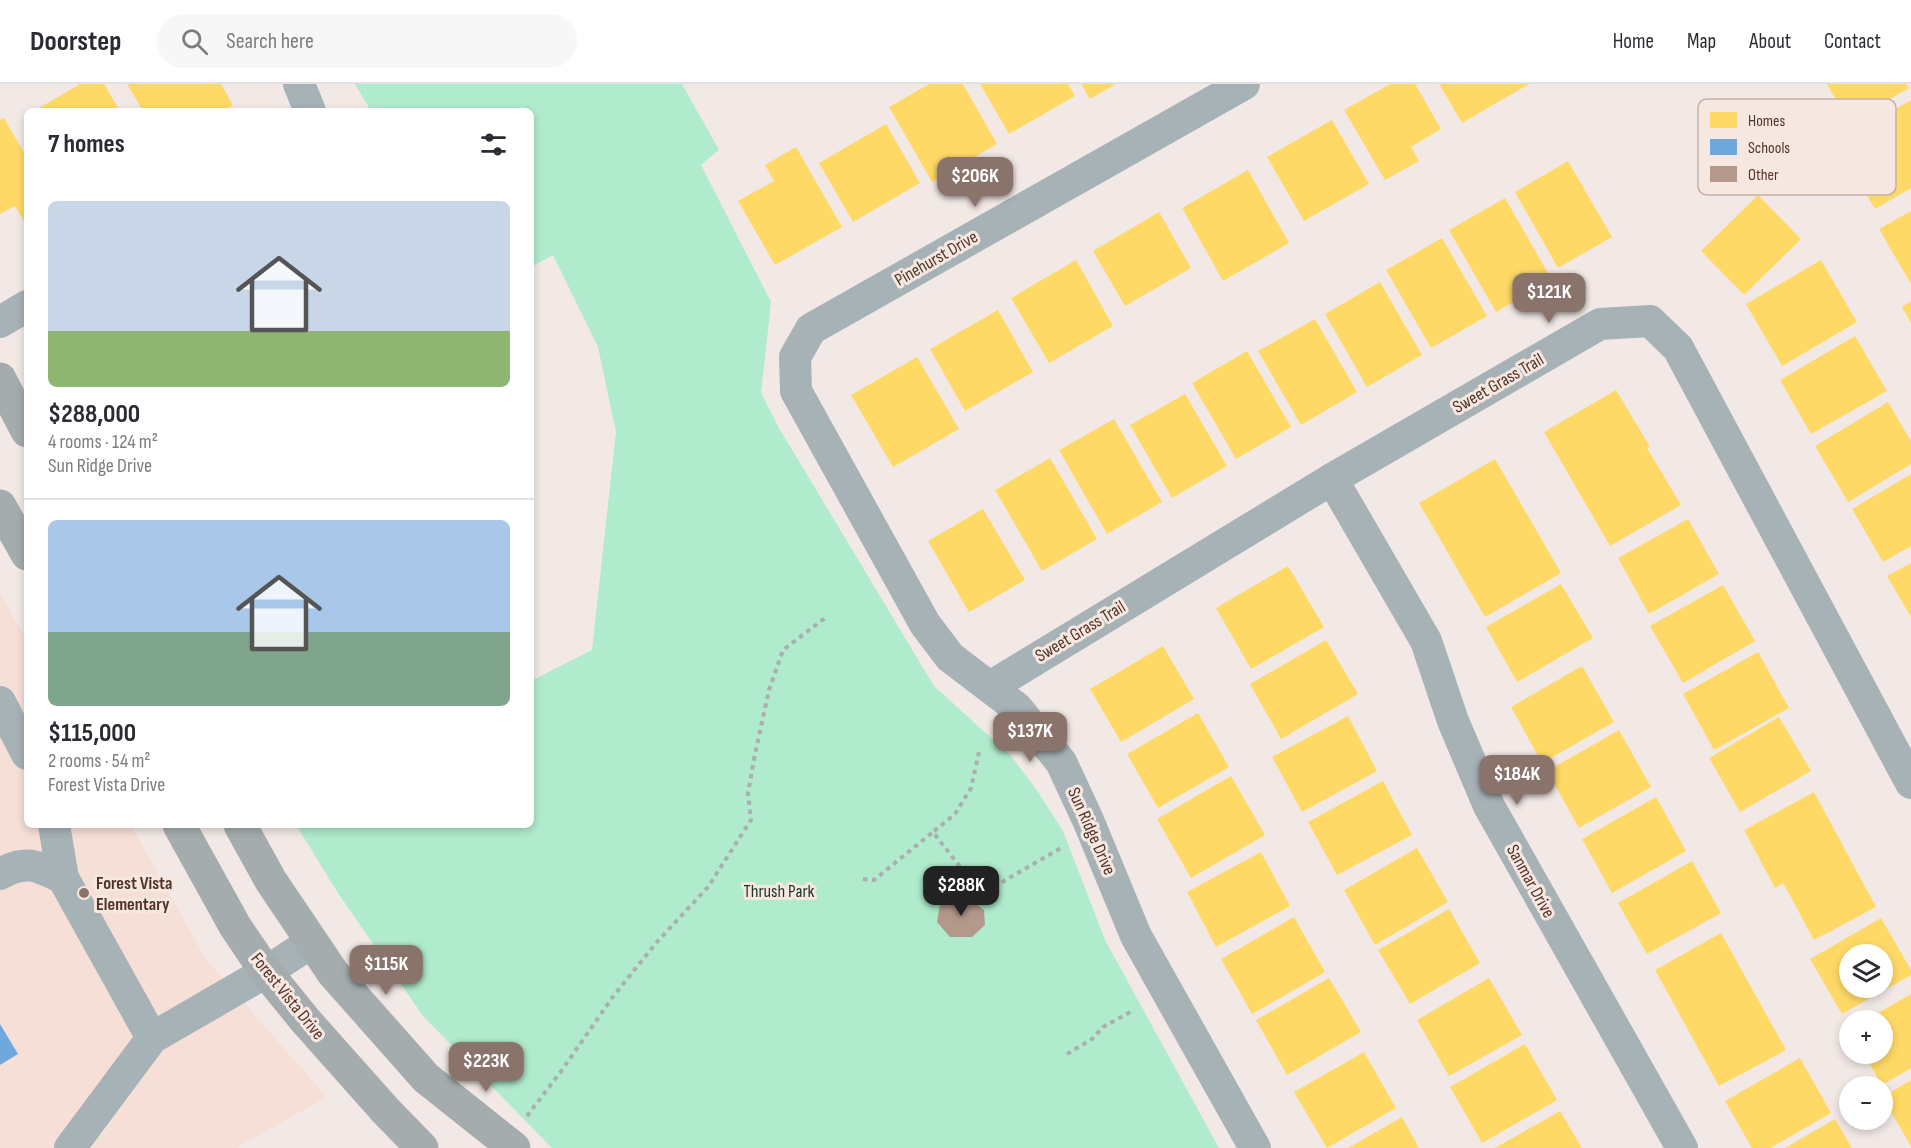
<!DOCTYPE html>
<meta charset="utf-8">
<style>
body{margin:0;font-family:"Sofia Sans Condensed",sans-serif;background:#f7f7f7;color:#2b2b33;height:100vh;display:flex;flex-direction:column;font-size:22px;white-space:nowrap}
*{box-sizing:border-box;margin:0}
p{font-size:20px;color:#7c7c81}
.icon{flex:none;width:33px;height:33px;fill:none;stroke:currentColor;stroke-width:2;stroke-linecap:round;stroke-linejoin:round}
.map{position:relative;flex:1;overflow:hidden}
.side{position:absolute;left:24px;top:24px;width:510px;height:720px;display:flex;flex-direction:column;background:#fff;border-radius:9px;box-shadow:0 3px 9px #0003}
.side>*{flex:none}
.tools{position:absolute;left:1839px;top:860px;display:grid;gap:12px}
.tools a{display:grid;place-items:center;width:54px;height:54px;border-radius:50%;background:#fff;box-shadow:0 3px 9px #0003;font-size:30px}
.price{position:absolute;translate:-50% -51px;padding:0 14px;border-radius:12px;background:#89736a;color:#fff;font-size:20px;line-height:39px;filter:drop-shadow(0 2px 3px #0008)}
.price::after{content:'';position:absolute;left:50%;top:36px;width:18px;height:14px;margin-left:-9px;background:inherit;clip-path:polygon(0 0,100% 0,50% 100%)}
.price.on{background:#222;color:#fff}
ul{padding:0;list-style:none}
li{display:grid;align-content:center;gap:12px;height:318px;padding:0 24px}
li+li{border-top:2px solid #e1e1e2}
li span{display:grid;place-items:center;height:186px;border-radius:9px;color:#555}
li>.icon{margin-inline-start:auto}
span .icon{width:108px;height:108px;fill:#fffc;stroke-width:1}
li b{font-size:26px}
h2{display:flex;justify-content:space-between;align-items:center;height:72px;padding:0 24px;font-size:26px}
header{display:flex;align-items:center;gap:36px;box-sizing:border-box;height:84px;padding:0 30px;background:#fff;border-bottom:2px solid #e1e1e2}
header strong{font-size:28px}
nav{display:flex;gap:33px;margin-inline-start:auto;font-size:21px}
.search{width:420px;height:54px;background:#f7f7f7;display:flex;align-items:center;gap:15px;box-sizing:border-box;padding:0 21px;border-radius:33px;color:#7c7c81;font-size:22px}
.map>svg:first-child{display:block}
.built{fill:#f6dfd7}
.green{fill:#afebcc}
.homes{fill:#ffd966;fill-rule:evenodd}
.schools{fill:#6fa8dc}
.building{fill:#b4998b}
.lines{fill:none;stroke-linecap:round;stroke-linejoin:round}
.path{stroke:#aaaeb0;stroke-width:4;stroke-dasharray:4.5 4.5;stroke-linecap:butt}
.minor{stroke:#a7b2b6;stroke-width:32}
.major{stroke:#a5acae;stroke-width:33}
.poi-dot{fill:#89736a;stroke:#f7e7e1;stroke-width:2}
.labels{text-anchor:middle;stroke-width:6;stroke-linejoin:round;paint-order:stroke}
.street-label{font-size:18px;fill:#513327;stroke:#f7e7e1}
.poi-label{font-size:18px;font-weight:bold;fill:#513327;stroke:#f7e7e1;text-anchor:start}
.park-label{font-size:18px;fill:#1a3428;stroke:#f7e7e1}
.key{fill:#f7e7e1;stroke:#c5b1a9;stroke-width:1.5}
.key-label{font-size:16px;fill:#513327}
</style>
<header>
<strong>Doorstep</strong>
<div class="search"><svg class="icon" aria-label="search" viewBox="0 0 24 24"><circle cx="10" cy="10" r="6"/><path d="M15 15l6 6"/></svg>Search here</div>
<nav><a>Home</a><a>Map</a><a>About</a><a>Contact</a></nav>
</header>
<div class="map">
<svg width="1911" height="1064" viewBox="0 0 1911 1064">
<rect width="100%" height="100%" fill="#f2e9e6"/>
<path class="built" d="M0,509L27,557V741H131L207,877L327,1013L236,1064H0Z"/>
<path class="green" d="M355,0H682L719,66L701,81L771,218L761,309L779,344L934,602L1011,672L1036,705L1063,747L1105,856L1219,1064H552L423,932L338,809L296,741H531V597L592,566L616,348L598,263L553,171L531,183V27H371Z"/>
<g class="homes">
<path d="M80,0H104L120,27H34Z"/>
<path d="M127,0H221L233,21L223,27H143Z"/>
<path d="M929,0H963L997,60L932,98L889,23Z"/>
<path d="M980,0H1068L1075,12L1009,50Z"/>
<path d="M1081,0H1116L1090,15Z"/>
<path d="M1390,0H1415L1441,45L1411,63L1419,77L1385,96L1344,26Z"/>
<path d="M1439,0H1529L1462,39Z"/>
<path d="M1827,0H1906L1909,4L1849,39Z"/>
<path d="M1911,16V104L1875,125L1836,59Z"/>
<path d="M4,34L27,74V142L15,122L0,130V36Z"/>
<path d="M1332,36L1369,100L1304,137L1267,73Z"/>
<path d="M886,40L920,99L853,138L819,79Z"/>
<path d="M796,63L842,143L775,181L738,117L774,97L765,81Z"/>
<path d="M1568,77L1612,153L1558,184L1515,108Z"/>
<path d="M1248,86L1289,159L1223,197L1182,124Z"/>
<path d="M1758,111L1801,155L1744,211L1701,167Z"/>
<path d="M1505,114L1552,196L1496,228L1449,146Z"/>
<path d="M1911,127V200L1879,145Z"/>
<path d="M1159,128L1191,184L1125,222L1093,167Z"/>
<path d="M1442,154L1487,232L1431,264L1386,186Z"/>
<path d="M1076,176L1113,242L1049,279L1011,214Z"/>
<path d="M1821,176L1857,238L1782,282L1746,220Z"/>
<path d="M1380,198L1422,271L1367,303L1325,230Z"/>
<path d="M1911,217V239L1902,223Z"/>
<path d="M998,226L1033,288L965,327L930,265Z"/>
<path d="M1315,235L1357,308L1301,341L1258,267Z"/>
<path d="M1855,252L1887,307L1811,350L1780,296Z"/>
<path d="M1247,267L1291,343L1236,375L1192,299Z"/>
<path d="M917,273L959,345L893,383L851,311Z"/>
<path d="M1616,306L1650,363L1647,364L1681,421L1610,462L1544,348Z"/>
<path d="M1185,310L1227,382L1172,414L1130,341Z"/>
<path d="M1888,318L1911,357V380L1848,418L1815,362Z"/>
<path d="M1114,335L1162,418L1107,450L1059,366Z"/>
<path d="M1050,374L1097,455L1042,487L995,406Z"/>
<path d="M1495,375L1561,489L1485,533L1419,419Z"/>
<path d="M1911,390V462L1883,478L1852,425Z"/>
<path d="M983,425L1025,496L969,528L928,457Z"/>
<path d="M1688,435L1719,490L1649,530L1618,474Z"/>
<path d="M1911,479V533L1887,492Z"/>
<path d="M1288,482L1324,543L1251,585L1216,524Z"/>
<path d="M1561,500L1593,554L1517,598L1486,543Z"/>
<path d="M1723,501L1755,557L1683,599L1650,542Z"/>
<path d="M1326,556L1358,610L1281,655L1250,600Z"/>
<path d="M1163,562L1194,615L1121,658L1090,605Z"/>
<path d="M1758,568L1789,624L1714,666L1683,610Z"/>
<path d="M1582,582L1614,638L1542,679L1511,623Z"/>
<path d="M1198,629L1229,683L1158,724L1127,670Z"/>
<path d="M1348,632L1377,687L1302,728L1272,673Z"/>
<path d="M1779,633L1811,687L1740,728L1709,674Z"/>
<path d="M1619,646L1651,703L1579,744L1547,687Z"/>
<path d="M1231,692L1265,751L1191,794L1157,735Z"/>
<path d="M1383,697L1412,751L1337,791L1308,738Z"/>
<path d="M1814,708L1876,823L1814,856L1783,799L1775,804L1744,746Z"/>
<path d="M1656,713L1686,767L1612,809L1582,755Z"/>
<path d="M1417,764L1448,818L1375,861L1344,806Z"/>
<path d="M1261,768L1290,822L1216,863L1187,808Z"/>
<path d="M1692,777L1721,829L1647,870L1618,819Z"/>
<path d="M1449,825L1480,879L1410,920L1378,866Z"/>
<path d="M1294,833L1325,888L1252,930L1221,875Z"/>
<path d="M1881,834L1911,886V891L1842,930L1810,875ZM1850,870H1882V903H1850Z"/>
<path d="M1721,849L1786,966L1719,1002L1655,886Z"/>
<path d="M1329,894L1361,948L1287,991L1256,936Z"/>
<path d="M1489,894L1522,951L1449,992L1417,936Z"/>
<path d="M1911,910V984L1882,1001L1863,969H1882V936H1866Z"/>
<path d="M1525,960L1557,1016L1482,1059L1450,1003Z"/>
<path d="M1364,968L1396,1024L1327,1064L1294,1008Z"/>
<path d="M1800,974L1831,1029L1770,1064H1752L1725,1017Z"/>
<path d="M1911,996V1062L1882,1013Z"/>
<path d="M1560,1027L1582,1064H1495Z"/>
<path d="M1402,1033L1419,1064H1348Z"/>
<path d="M1835,1035L1852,1064H1785Z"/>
</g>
<path class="schools" d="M0,940L18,970L0,981Z"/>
<path class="building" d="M949,812H966L984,826L985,841L972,853H950L937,838L940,820Z"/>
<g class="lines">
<g class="path">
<path d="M979,668L971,704L955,730L933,748L981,810L1061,764"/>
<path d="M863,795L874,796L933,748"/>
<path d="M1067,970L1092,955L1103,943L1134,926"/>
<path d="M527,1032L562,986L612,914L656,859L708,803L751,736L748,709L755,670L769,606L783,566L825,534"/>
</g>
<g class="minor">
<path d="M299,0L310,27"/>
<path d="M1244,0L811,245L795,273L796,307L925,540L950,573L1017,624L1061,678L1088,736L1136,852L1255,1064"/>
<path d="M0,238L27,222"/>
<path d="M1332,395L1426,557L1453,637L1489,722L1682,1064"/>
<path d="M990,603L1332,395L1600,240L1650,237L1678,264L1911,699"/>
<path d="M0,618L27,670"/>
<path d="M54,741L63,794L152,954L266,888L312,858"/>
<path d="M0,790C26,775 38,782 63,794"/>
<path d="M70,1064L152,954"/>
</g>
<g class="major">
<path d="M0,295L27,347"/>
<path d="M0,422L27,470"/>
<path d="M179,741L235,842L266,888L305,936L385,1026L422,1064"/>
<path d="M240,741L271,797L333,889L426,994L514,1064"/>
</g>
</g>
<circle class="poi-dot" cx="84" cy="809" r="6"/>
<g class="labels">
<g class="street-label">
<text transform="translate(936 174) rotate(-30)" y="6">Pinehurst Drive</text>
<text transform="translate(1498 299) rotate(-30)" y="6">Sweet Grass Trail</text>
<text transform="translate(1080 547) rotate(-31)" y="6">Sweet Grass Trail</text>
<text transform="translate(1092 747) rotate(66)" y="6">Sun Ridge Drive</text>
<text transform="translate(1531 797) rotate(61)" y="6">Sanmar Drive</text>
<text transform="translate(288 912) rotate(51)" y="6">Forest Vista Drive</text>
</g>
<g class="poi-label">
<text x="96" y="805">Forest Vista<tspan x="96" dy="21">Elementary</tspan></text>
</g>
<g class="park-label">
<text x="779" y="813">Thrush Park</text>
</g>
</g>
<rect x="1698" y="15" width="198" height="96" rx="9" class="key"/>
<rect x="1710" y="28" width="27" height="16" fill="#ffd966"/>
<rect x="1710" y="55" width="27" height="16" fill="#6fa8dc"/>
<rect x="1710" y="82" width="27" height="16" fill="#b4998b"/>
<g class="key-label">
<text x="1748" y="42">Homes</text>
<text x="1748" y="69">Schools</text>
<text x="1748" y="96">Other</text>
</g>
</svg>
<div class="tools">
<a><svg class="icon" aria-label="layers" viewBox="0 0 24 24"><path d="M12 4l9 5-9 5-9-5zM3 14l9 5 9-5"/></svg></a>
<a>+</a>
<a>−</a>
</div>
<b class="price" style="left:975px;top:124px">$206K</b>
<b class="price" style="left:1549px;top:240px">$121K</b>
<b class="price" style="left:1030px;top:679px">$137K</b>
<b class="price" style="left:1517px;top:722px">$184K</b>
<b class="price on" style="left:961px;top:833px">$288K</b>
<b class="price" style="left:386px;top:912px">$115K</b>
<b class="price" style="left:486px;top:1009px">$223K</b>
<section class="side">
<h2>7 homes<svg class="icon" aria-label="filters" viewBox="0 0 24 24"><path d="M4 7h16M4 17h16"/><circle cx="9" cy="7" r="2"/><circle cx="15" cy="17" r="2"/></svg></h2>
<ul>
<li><span style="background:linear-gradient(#c9d6e8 70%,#8fb573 0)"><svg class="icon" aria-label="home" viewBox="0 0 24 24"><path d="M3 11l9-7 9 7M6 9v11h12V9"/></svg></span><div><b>$288,000</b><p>4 rooms · 124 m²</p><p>Sun Ridge Drive</p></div></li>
<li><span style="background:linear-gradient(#a9c7e8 60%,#7fa58c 0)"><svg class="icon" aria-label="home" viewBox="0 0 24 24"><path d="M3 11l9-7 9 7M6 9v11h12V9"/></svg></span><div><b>$115,000</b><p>2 rooms · 54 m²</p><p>Forest Vista Drive</p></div></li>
</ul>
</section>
</div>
